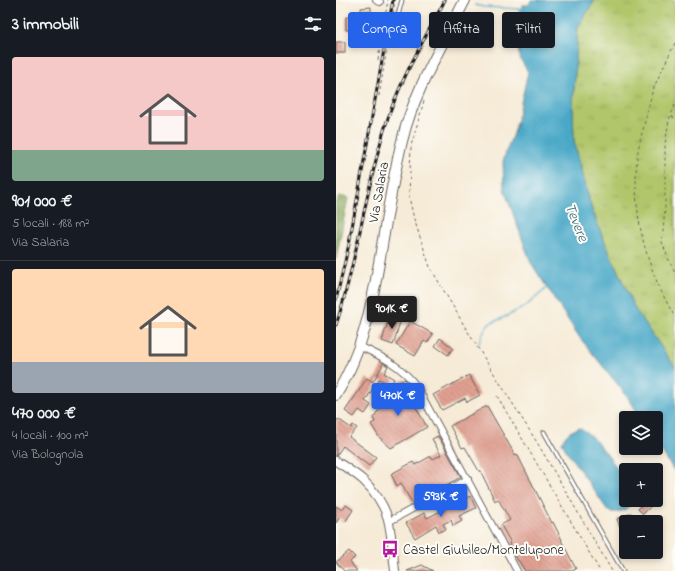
<!DOCTYPE html>
<html lang="it">
<meta charset="utf-8">
<style>
body{margin:0;font-family:"Indie Flower",sans-serif;background:#20242c;color:#f1f3f6;height:100vh;display:flex;flex-direction:column;font-size:15px;white-space:nowrap}
*{box-sizing:border-box;margin:0}
p{font-size:13px;color:#9ea1a6}
.icon{flex:none;width:22px;height:22px;fill:none;stroke:currentColor;stroke-width:2;stroke-linecap:round;stroke-linejoin:round}
.map{position:relative;flex:1;overflow:hidden}
.drawer{display:flex;flex-direction:column;background:#171b24;width:336px}
.drawer>*{flex:none}
.guide{position:absolute;left:12px;top:12px;width:267px;height:36px;display:flex;gap:8px}
.controls{position:absolute;left:283px;top:411px;display:grid;gap:8px}
.controls a{display:grid;place-items:center;width:44px;height:44px;border-radius:4px;background:#171b24;box-shadow:0 2px 6px #0003;font-size:20px}
.price{position:absolute;translate:-50% -34px;padding:0 9px;border-radius:4px;background:#2563eb;color:#fff;font-size:13px;line-height:26px;filter:drop-shadow(0 1px 2px #0008)}
.price::after{content:'';position:absolute;left:50%;top:24px;width:12px;height:9px;margin-left:-6px;background:inherit;clip-path:polygon(0 0,100% 0,50% 100%)}
.price.on{background:#222;color:#fff}
ul{padding:0;list-style:none}
li{display:grid;align-content:center;gap:8px;height:212px;padding:0 12px}
li+li{border-top:1px solid #363941}
li span{display:grid;place-items:center;height:124px;border-radius:4px;color:#555}
li>.icon{margin-inline-start:auto}
span .icon{width:72px;height:72px;fill:#fffc;stroke-width:1}
li b{font-size:17px}
h2{display:flex;justify-content:space-between;align-items:center;height:48px;padding:0 12px;font-size:17px}
.tag{padding:0 14px;border-radius:4px;background:#171b24;box-shadow:0 2px 6px #0003;font-size:14px;line-height:36px}
.tag.on{background:#2563eb;color:#fff}
main{display:flex;flex:1;min-height:0}
.map>svg:first-child{display:block}
.grass{fill:url(#grass-tufts);stroke:#667143}
.forest{fill:url(#forest-crowns);stroke:#54643d}
.water{fill:#48a8c7;stroke:#326272}
.lines{fill:none;stroke-linecap:round;stroke-linejoin:round}
.stream{stroke:#48a8c7;stroke-width:1.5}
.building{fill:url(#building-back-hatch)}
.service-casing{stroke:#68645d;stroke-width:5}
.minor-casing{stroke:#68645d;stroke-width:8}
.tertiary-casing{stroke:#68645d;stroke-width:10}
.primary-casing{stroke:#68645d;stroke-width:12}
.path{stroke:#68645d;stroke-width:1;stroke-dasharray:3 3;stroke-linecap:butt}
.service{stroke:#fff;stroke-width:3}
.minor{stroke:#fff;stroke-width:6}
.tertiary{stroke:#fff;stroke-width:8}
.primary{stroke:#fff;stroke-width:10}
.rail-casing{stroke:#1c1c1c;stroke-width:3}
.rail{stroke:#fdfcf7;stroke-width:1.5;stroke-dasharray:4.5;stroke-linecap:butt}
.labels{text-anchor:middle;stroke-width:4;stroke-linejoin:round;paint-order:stroke}
.street-label{font-size:14px;fill:#1c1c1c;stroke:#fdfcf7}
.poi-label{font-size:14px;fill:#1c1c1c;stroke:#fdfcf7;text-anchor:start}
.water-label{font-size:15px;font-style:italic;fill:#326272;stroke:#fdfcf7}
</style>
<main>
<section class="drawer">
<h2>3 immobili<svg class="icon" aria-label="filters" viewBox="0 0 24 24"><path d="M4 7h16M4 17h16"/><circle cx="9" cy="7" r="2"/><circle cx="15" cy="17" r="2"/></svg></h2>
<ul>
<li><span style="background:linear-gradient(#f6c9c9 75%,#7fa58c 0)"><svg class="icon" aria-label="home" viewBox="0 0 24 24"><path d="M3 11l9-7 9 7M6 9v11h12V9"/></svg></span><div><b>901 000 €</b><p>5 locali · 188 m²</p><p>Via Salaria</p></div></li>
<li><span style="background:linear-gradient(#ffd9b3 75%,#9aa5b1 0)"><svg class="icon" aria-label="home" viewBox="0 0 24 24"><path d="M3 11l9-7 9 7M6 9v11h12V9"/></svg></span><div><b>470 000 €</b><p>4 locali · 100 m²</p><p>Via Bolognola</p></div></li>
</ul>
</section>
<div class="map">
<svg width="339" height="571" viewBox="0 0 339 571">
<defs>
<pattern id="grass-tufts" width="24" height="20" patternUnits="userSpaceOnUse"><rect width="24" height="20" fill="#b1c66a"/><path d="M3 7l-1-3M5 7V3M7 7l1-3M15 17l-1-3M17 17v-4M19 17l1-3" fill="none" stroke="#98aa5b"/></pattern>
<pattern id="forest-crowns" width="20" height="18" patternUnits="userSpaceOnUse"><rect width="20" height="18" fill="#8cab5e"/><path d="M2 6a3 3 0 1 1 6 0M12 15a3 3 0 1 1 6 0" fill="none" stroke="#728a4d"/></pattern>
<pattern id="building-back-hatch" width="6" height="6" patternUnits="userSpaceOnUse"><rect width="6" height="6" fill="#e0a092"/><path d="M-1 5l2 2M0 0l6 6M5-1l2 2" fill="none" stroke="#c0897d"/></pattern>
</defs>
<rect width="100%" height="100%" fill="#fdfcf7"/>
<filter id="ink" filterUnits="userSpaceOnUse"><feTurbulence type="fractalNoise" baseFrequency=".025" numOctaves="2"/><feDisplacementMap in="SourceGraphic" scale="8" xChannelSelector="R" yChannelSelector="G"/><feConvolveMatrix kernelMatrix="1 2 1 2 8 2 1 2 1" color-interpolation-filters="sRGB"/></filter>
<filter id="wash" filterUnits="userSpaceOnUse"><feTurbulence type="fractalNoise" baseFrequency=".012" numOctaves="4" result="noise"/><feDisplacementMap in="SourceGraphic" scale="16" xChannelSelector="R" yChannelSelector="G"/><feGaussianBlur stdDeviation="0.9" result="paint"/><feColorMatrix in="noise" values="0 0 0 0 0 0 0 0 0 0 0 0 0 0 0 0 0 1.4 0 .05"/><feComposite in="paint" operator="in"/></filter>
<g filter="url(#wash)">
<rect width="100%" height="100%" fill="#f6ebd7"/>
<path class="grass" d="M259,0H339V367L299,309L271,247L256,210L238,141L237,106L242,27Z"/>
<path class="forest" d="M3,196L12,198L0,259V202Z"/>
<g class="water">
<path d="M195,0H259L242,27L237,106L238,141L256,210L271,247L299,309L339,367V472L320,442V418H305L291,396L244,338L195,263L168,189L167,161L180,125L192,72L183,57L182,46L189,26L184,12L186,5H193Z"/>
<path d="M243,428C254,430 284,470 289,481C291,486 290,495 290,500H297C292,511 282,514 272,511L255,486L231,452L226,443C228,435 236,430 243,428Z"/>
</g>
<g class="lines">
<g class="stream">
<path d="M139,5L147,7L185,9"/>
<path d="M143,343L148,331L153,324L173,315L190,306L211,288"/>
</g>
</g>
<g id="blocks">
<g class="building">
<path d="M35,7V13L44,17L39,27L34,24L19,25V30H10V17H25V8Z"/>
<rect x="0" y="42" width="9" height="11"/>
<path d="M54,315L65,319L57,345L46,341Z"/>
<path d="M74,321L97,334L91,343L88,341L79,356L60,345Z"/>
<path d="M104,338L117,348L112,355L99,346Z"/>
<path d="M47,363L52,366L48,373L58,379L54,386L43,379L29,401L35,405L29,414L23,410L18,417L9,411L20,395L31,378L37,382L46,366V365Z"/>
<path d="M133,375L144,395L131,402L129,398L106,410L97,395Z"/>
<path d="M69,379L73,386L69,388L91,427L55,448L43,437L35,424L39,422L37,418L52,397L55,395L56,386Z"/>
<path d="M151,406L179,455L181,454L216,523L217,522L226,540H225L240,569L236,571H189L183,561H182L174,544L175,543L165,525L174,520L162,499L159,501L144,470L143,471L129,447L126,448L114,426Z"/>
<path d="M2,419L15,428L17,425L21,428L13,437L40,457L33,466L7,446L0,456V423Z"/>
<path d="M102,436L125,477L76,503L65,483L61,486L55,474L77,462L79,465L95,456L97,459L105,455L96,439Z"/>
<path d="M134,496L140,508L123,516L126,521L117,526L115,520L107,524L110,529L103,532L100,525L79,538L70,523L88,513L91,518Z"/>
<path d="M311,500H321L307,514L302,509Z"/>
<path d="M10,505L17,510L9,522L3,518L0,523V506L6,510Z"/>
<path d="M295,513L299,521L297,522H290V525L284,527L281,519Z"/>
<path d="M13,551L19,557L14,562L21,571H8L0,562Z"/>
<path d="M86,565L97,571H71Z"/>
</g>
</g>
</g>
<g filter="url(#ink)">
<use href="#blocks" fill-opacity="0" stroke="#68645d" stroke-width="1"/>
<g class="lines">
<g class="service-casing">
<g id="service">
<path d="M60,23L66,0"/>
<path d="M208,432L287,571"/>
</g>
</g>
<g class="minor-casing">
<g id="minor">
<path d="M40,0L44,2"/>
<path d="M23,346C47,357 66,366 81,387L181,571"/>
<path d="M52,522L132,479"/>
</g>
</g>
<g class="tertiary-casing">
<path id="tertiary" d="M0,461C9,467 19,473 27,480C38,490 48,505 52,519C56,535 57,555 59,571"/>
</g>
<g class="primary-casing">
<path id="primary" d="M0,395C25,355 35,310 43,263C50,223 56,181 66,141C78,91 106,46 129,0"/>
</g>
<g class="path">
<path d="M339,43C331,60 322,76 316,93C314,101 312,109 310,117C307,131 302,145 301,159C296,216 310,268 339,317"/>
<path d="M42,60L52,0"/>
<path d="M43,96L59,0"/>
<path d="M88,101L75,146L73,197L78,219L94,267L132,332L202,444L276,571"/>
<path d="M339,105L333,120L329,144V209L326,242L332,258L339,273"/>
<path d="M336,116L339,120"/>
<path d="M161,396L264,571"/>
</g>
<use href="#service" class="service"/>
<use href="#minor" class="minor"/>
<use href="#tertiary" class="tertiary"/>
<use href="#primary" class="primary"/>
<g class="rail-casing">
<g id="rail">
<path d="M0,300L13,244L57,0"/>
<path d="M0,325C22,259 29,190 50,124C64,80 88,40 109,0"/>
</g>
</g>
<use href="#rail" class="rail"/>
</g>
</g>
<defs>
<g id="bus-bare" transform="scale(1.38)"><path d="M-5-6H5V4H4V6H2V4H-2V6H-4V4H-5ZM-3.5-4V0h7V-4ZM-3.5 1.2v1.5H-2V1.2ZM2 1.2v1.5H3.5V1.2Z" fill="#b5179e" stroke="#fdfcf7" stroke-width="2.5" paint-order="stroke"/></g>
</defs>
<g fill-rule="evenodd">
<use href="#bus-bare" x="54" y="549"/>
</g>
<g class="labels">
<g class="street-label">
<text transform="translate(42 192) rotate(-80)" y="5">Via Salaria</text>
</g>
<g class="poi-label">
<text x="67" y="554">Castel Giubileo/Montelupone</text>
</g>
<g class="water-label">
<text transform="translate(241 222) rotate(68)" y="5">Tevere</text>
</g>
</g>
</svg>
<div class="controls">
<a><svg class="icon" aria-label="layers" viewBox="0 0 24 24"><path d="M12 4l9 5-9 5-9-5zM3 14l9 5 9-5"/></svg></a>
<a>+</a>
<a>−</a>
</div>
<b class="price on" style="left:56px;top:330px">901K €</b>
<b class="price" style="left:62px;top:417px">470K €</b>
<b class="price" style="left:105px;top:518px">593K €</b>
<div class="guide">
<a class="tag on">Compra</a>
<a class="tag">Affitta</a>
<a class="tag">Filtri</a>
</div>
</div>
</main>
